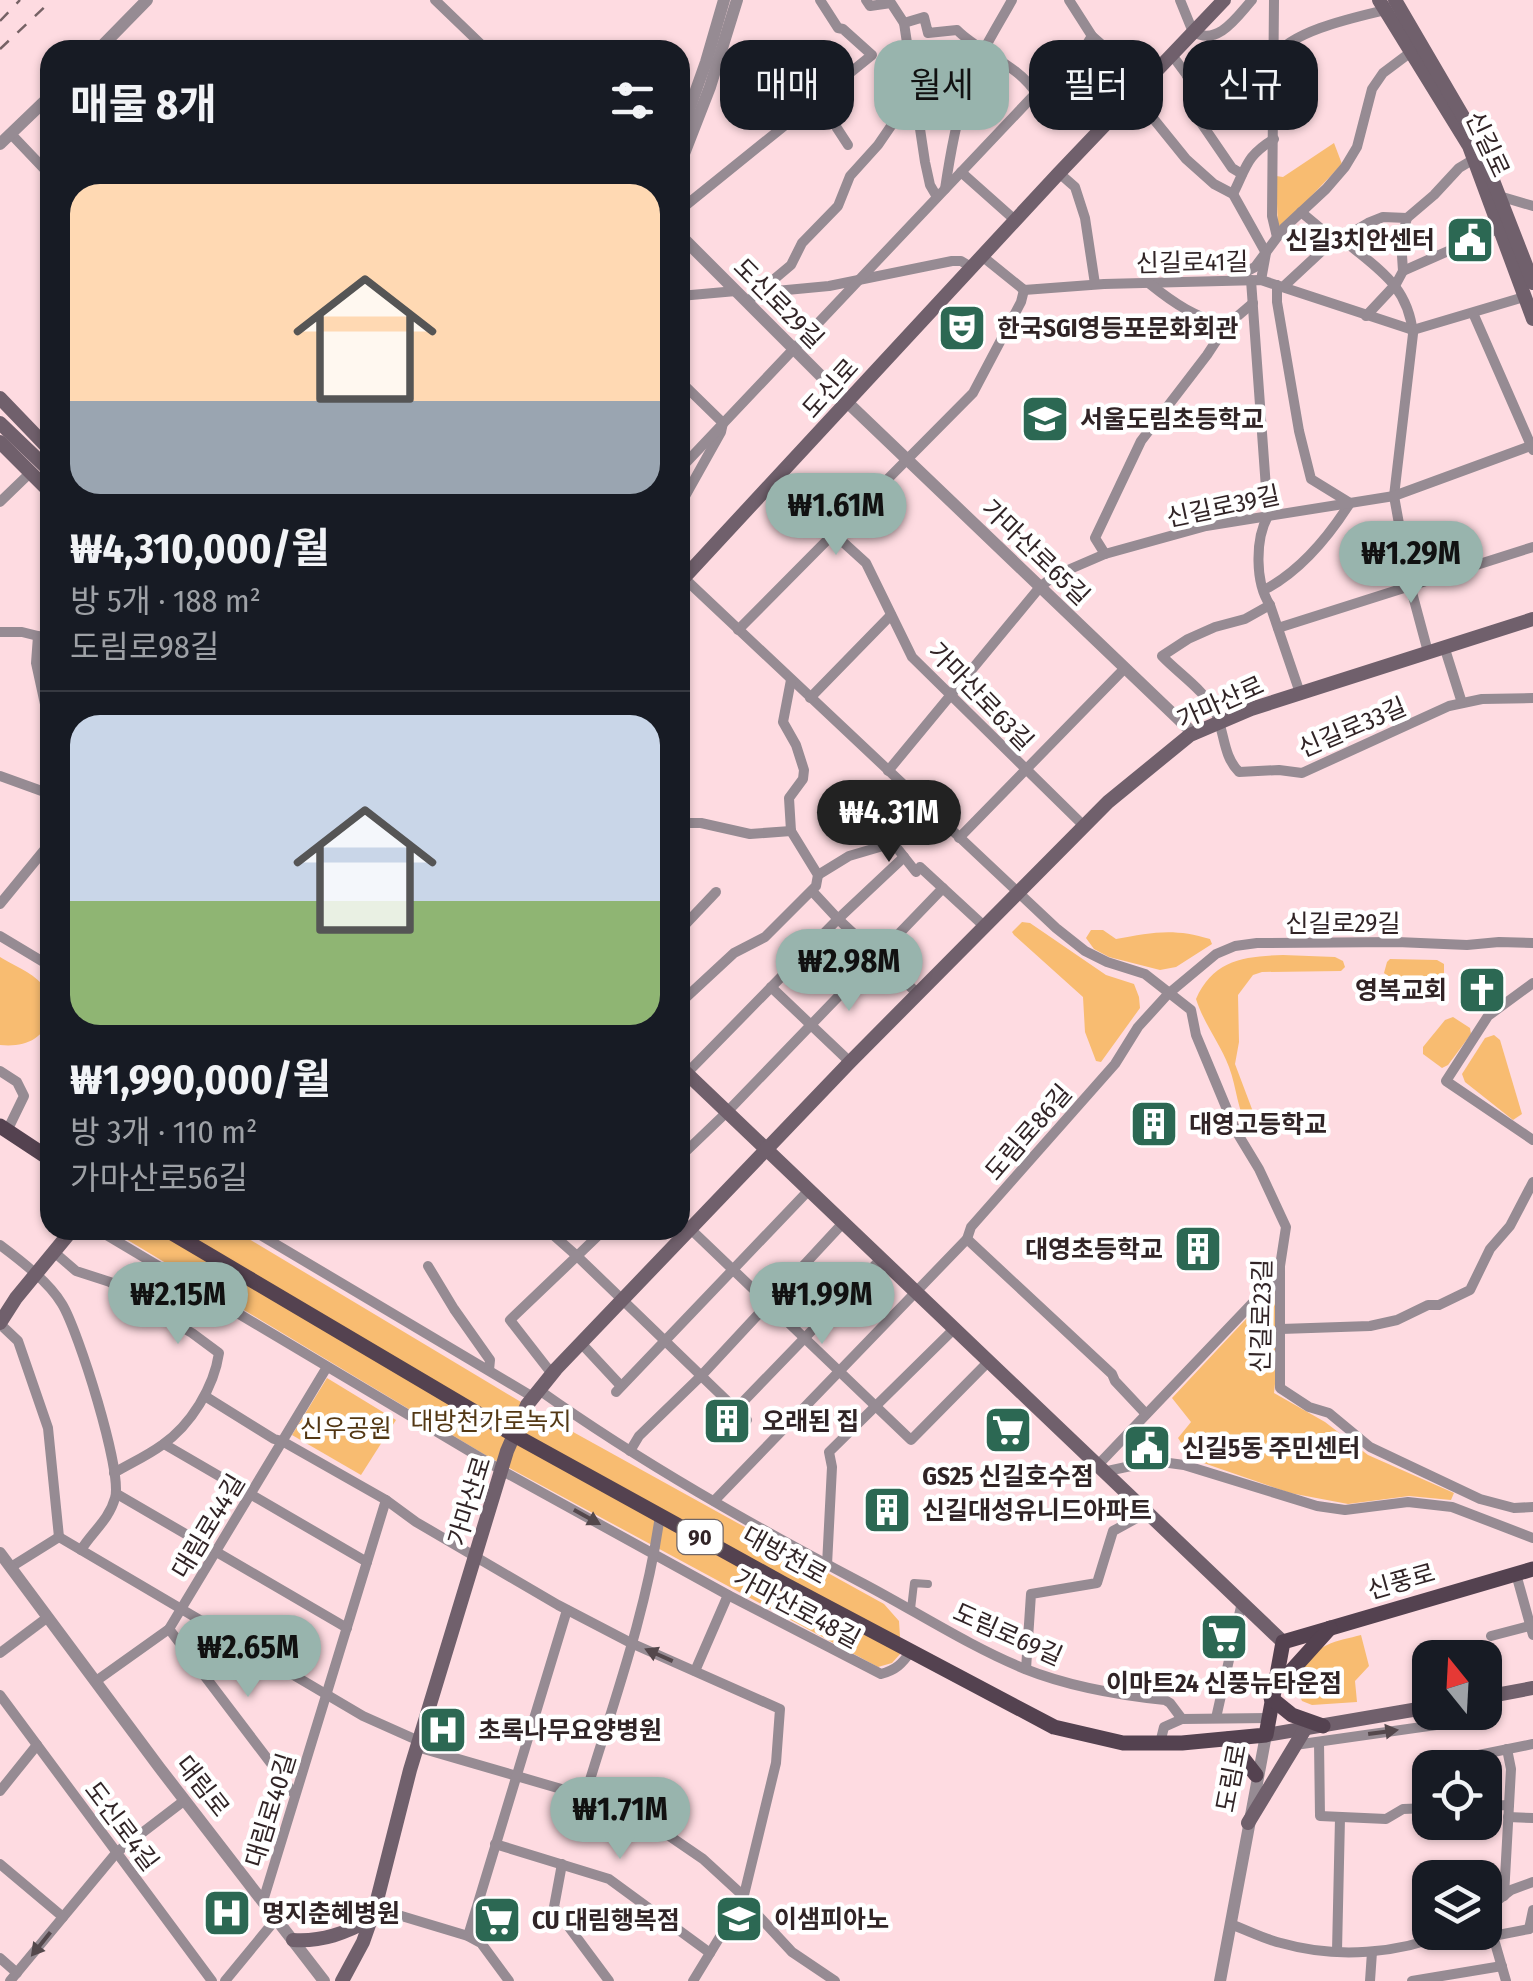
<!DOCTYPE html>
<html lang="ko">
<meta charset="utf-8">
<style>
body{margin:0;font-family:"Fira Sans Condensed","Noto Sans KR",sans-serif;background:#242831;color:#f1f3f6;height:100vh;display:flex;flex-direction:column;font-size:38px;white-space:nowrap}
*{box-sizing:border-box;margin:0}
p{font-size:32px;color:#9ea1a6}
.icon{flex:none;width:55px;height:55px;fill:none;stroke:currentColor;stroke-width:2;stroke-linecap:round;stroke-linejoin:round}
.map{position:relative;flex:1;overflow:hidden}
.panel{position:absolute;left:40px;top:40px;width:650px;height:1200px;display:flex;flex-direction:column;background:#171b24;border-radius:30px;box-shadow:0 2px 8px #0004}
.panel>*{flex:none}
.top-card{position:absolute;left:720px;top:40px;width:662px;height:90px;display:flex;gap:20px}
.needle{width:65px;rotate:342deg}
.tools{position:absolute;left:1412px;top:1640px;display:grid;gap:20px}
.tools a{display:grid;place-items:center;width:90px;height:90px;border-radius:20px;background:#171b24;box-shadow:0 2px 8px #0004;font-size:50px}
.price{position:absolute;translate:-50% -85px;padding:0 22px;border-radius:35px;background:#98b4ad;color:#111;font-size:32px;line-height:65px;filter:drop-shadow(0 2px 5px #0008)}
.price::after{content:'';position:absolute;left:50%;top:60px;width:30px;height:22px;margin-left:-15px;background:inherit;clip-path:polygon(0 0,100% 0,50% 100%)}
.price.on{background:#222;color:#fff}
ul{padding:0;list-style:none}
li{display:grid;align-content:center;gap:20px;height:530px;padding:0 30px}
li+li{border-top:2px solid #363941}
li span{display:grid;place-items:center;height:310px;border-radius:30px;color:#555}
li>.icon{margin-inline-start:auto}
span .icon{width:180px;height:180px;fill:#fffc;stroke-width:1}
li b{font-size:42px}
h2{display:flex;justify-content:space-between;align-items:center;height:120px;padding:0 30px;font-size:42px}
.pill{padding:0 35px;border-radius:30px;background:#171b24;box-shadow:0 2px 8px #0004;font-size:35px;line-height:90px}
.pill.on{background:#98b4ad;color:#111}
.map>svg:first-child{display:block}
.green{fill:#f8bc71}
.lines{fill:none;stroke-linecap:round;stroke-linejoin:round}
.pedestrian{stroke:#968b93;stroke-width:8}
.minor{stroke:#968b93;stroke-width:10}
.tertiary{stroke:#968b93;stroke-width:12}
.secondary{stroke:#70606c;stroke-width:14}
.primary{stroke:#544250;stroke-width:15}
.rail{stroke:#766265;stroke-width:2.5;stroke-dasharray:12 12;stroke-linecap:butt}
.oneway{fill:#54484c}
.labels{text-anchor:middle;stroke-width:9;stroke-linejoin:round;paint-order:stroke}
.shield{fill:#fff;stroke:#6f6667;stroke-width:2.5}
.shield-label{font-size:22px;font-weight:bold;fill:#312426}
.street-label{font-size:25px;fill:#312426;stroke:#fff}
.poi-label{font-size:25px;font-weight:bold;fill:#312426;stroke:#fff;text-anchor:start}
.park-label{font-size:25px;fill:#533814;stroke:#fff}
</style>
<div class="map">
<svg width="1533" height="1981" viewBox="0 0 1533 1981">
<rect width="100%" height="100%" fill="#fedbe1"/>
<g class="green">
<path d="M1334,143L1342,164L1278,231L1276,176L1283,177Z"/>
<path d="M1022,922L1030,923L1106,975L1134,984L1139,997L1140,1008L1101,1062L1096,1061L1085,1032L1083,997L1014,935L1012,932Z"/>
<path d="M1091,930H1103L1116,939C1152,932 1175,928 1210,939L1212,944L1176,967L1160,970L1109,957L1094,949L1086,938Z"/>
<path d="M1283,955L1335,957L1343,961L1345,967L1341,971L1262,972L1253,975L1238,995L1239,1042L1235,1064L1258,1125L1257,1128L1249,1130C1237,1110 1237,1088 1229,1067C1220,1043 1204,1024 1196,999C1213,960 1244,956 1283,955Z"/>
<path d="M0,957C13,965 31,972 42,984C48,991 50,997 50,1006C50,1037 27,1048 0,1045Z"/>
<path d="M1390,959L1437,960L1444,964V976L1440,980L1388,976L1384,973L1387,962Z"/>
<path d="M1453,1017L1470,1028L1471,1034L1448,1065L1442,1068L1423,1054V1047L1445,1020Z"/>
<path d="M1494,1035L1500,1040L1522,1114L1513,1120L1465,1082L1462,1074L1485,1038Z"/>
<path d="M111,1230H234L546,1417L884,1604L899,1621L901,1653L892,1663L878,1667L487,1456Z"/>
<path d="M1274,1289L1281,1329L1274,1393L1325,1422L1368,1455L1454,1493L1451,1500L1409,1496L1348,1504L1290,1493L1192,1459L1178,1438L1191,1422L1172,1398Z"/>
<path d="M327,1378L396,1420L361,1475L292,1435Z"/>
<path d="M1361,1635L1369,1666L1355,1681L1357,1702L1312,1705L1302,1701C1291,1678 1306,1655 1327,1645C1337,1640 1350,1638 1361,1635Z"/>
</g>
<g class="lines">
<path class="pedestrian" d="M911,1609L914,1583L928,1584"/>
<g class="minor">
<path d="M435,0L487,50"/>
<path d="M866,0L870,6L891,3L904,23L925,162L930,185L937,197"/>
<path d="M1069,0L1092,36L1109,51L1133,95"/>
<path d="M1180,0L1193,32C1218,46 1236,18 1252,0"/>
<path d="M1274,0L1272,216L1277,237"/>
<path d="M904,23L924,17L928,33L957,30C981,54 1016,63 1036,93"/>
<path d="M1172,55L1192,82L1195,114L1232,168L1242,174"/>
<path d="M1187,76L1275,57C1290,31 1356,17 1385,10"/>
<path d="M1137,91L1152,117L1186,159L1214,184L1233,194L1266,253L1261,280"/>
<path d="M1036,93L1064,98L1099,131"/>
<path d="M1064,98L1062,84L1092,36"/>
<path d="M818,99L848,145"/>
<path d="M11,134L50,175"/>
<path d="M961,172L1015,220"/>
<path d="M1059,173L1075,187L1085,218L1095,284"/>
<path d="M945,189C950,155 956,122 966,90C977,58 996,29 1012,0"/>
<path d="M1233,194C1247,166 1246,156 1274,139"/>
<path d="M1499,196L1533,206"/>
<path d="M680,210L872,55L843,29L838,28L820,0"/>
<path d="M1301,212L1331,237L1341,238C1377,269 1408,284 1413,334L1394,496L1410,585L1428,652"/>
<path d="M982,256L1024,290L1104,284L1261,280L1413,330L1524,297"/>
<path d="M1403,271L1498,229"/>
<path d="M1234,278L1255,267L1284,228L1326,189L1345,167L1357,147L1372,89L1383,73L1411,52"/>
<path d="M1251,280L1268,516C1255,539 1255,583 1270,605L1300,693"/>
<path d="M1150,284C1176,305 1194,316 1226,326"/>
<path d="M764,285L776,291L829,286L952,261H961L971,267"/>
<path d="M1283,287L1325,248L1368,223L1383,217L1407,218"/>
<path d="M680,296L736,291"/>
<path d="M747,302L791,265L802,243L838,206L850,176L878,145L891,126L903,97L914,88"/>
<path d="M1473,313L1533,450"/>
<path d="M1366,316L1396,284L1403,271L1401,240L1407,218L1434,195L1459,168L1474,159"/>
<path d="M680,381L723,423L721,432L684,498L680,510"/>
<path d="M680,469L1036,93"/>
<path d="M0,502L30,473"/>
<path d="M833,533L866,563L912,657L1084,826"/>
<path d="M1105,554L1095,538L1141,441L1207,355L1226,326L1253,303"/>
<path d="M684,578L1056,928L1085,951L1107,962L1145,974L1191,1010L1196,1035L1236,1131L1259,1169L1286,1227L1280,1266V1388L1309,1407L1329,1413L1370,1447L1480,1499L1514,1508L1533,1507"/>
<path d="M1264,590C1299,572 1329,536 1350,503L1311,479L1299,431L1277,302V285"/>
<path d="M1270,605L1245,619L1215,627L1188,639L1162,656C1179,674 1206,691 1216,714C1225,734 1223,756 1239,772L1279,770L1302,773L1449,706L1482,699L1533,698"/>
<path d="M1278,628L1533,547"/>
<path d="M738,630L973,393L1021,302L1024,290"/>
<path d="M0,632H22L50,639"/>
<path d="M38,636L36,663L50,727"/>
<path d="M1444,646L1462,703"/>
<path d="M810,698L891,615"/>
<path d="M888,771L1040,587L1054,576L1105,554L1206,526L1394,496L1533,445"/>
<path d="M0,776L50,794"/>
<path d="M680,823H701L750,834L791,831"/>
<path d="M791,831L789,798L803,779L804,770L796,745L783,722L791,680"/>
<path d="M959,838L1125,668"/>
<path d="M893,843L916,872L920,867L984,926"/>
<path d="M818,875L849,856L893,843L936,816"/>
<path d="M812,891L838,919L917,993"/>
<path d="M0,904L50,843"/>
<path d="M680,930L716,892"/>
<path d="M0,936L50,966"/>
<path d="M1533,983L1488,1016L1446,1081L1533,1140"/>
<path d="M771,987L850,1062"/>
<path d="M680,1003L734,953L765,937L816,886L818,875L791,831"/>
<path d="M0,1071L17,1082L24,1096L7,1131"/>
<path d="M687,1073L838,919L904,857"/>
<path d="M680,1157L727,1112L943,888"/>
<path d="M680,1219L911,1440L988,1362"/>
<path d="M98,1230L501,1470L728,1595L881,1674C896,1670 902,1664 911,1651"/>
<path d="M252,1230L533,1397"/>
<path d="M604,1230L577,1256L747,1420"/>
<path d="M967,1239L1112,1374L1115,1381L1146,1414"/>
<path d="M0,1245C20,1260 49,1282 62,1304C78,1330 123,1472 115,1498C109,1520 92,1532 81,1550"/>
<path d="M54,1252L76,1271L110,1282L148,1308L192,1333L219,1353C214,1387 191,1425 162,1445C147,1456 129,1464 114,1473"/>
<path d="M428,1266L454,1309L490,1360L489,1370"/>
<path d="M148,1308L149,1303L168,1272"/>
<path d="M0,1324L18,1341L48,1428L59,1537"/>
<path d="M1281,1329L1370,1326L1397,1320L1428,1305H1439L1470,1290L1490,1249L1510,1226L1533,1182"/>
<path d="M581,1343L621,1386"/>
<path d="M552,1374L510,1320L577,1256L551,1233L554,1230"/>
<path d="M539,1390C642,1463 752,1525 864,1584C917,1612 969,1646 1025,1669C1070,1687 1118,1695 1165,1700L1170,1703L1182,1719"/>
<path d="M616,1392L809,1190"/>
<path d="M206,1395L208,1398L274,1439L282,1441L386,1500L416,1522L558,1605L631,1643L780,1709L776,1763L743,1899L693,1981"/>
<path d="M736,1409L881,1259"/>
<path d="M164,1444L367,1562"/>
<path d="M630,1451L639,1436L701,1376L843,1223"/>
<path d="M1097,1466L1280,1274"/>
<path d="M1103,1472L1154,1461L1184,1465L1317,1506L1345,1510L1408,1502L1452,1507L1533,1538"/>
<path d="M117,1494L347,1628"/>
<path d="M714,1501L967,1239L971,1227L1115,1064L1138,1027L1168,994L1216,954L1235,946L1257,943L1397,942L1467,945L1499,942L1533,943"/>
<path d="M59,1537L363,1716L419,1741"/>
<path d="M827,1565L832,1467L829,1452L954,1329"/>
<path d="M11,1567L59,1537"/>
<path d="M1516,1574L1533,1635"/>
<path d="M169,1629L295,1795"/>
<path d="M1491,1636L1533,1625"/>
<path d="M0,1653L48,1617"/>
<path d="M1026,1669L1031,1594L1097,1583L1113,1531L1146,1513"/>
<path d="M695,1671L728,1595"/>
<path d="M96,1681L169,1629L327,1367"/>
<path d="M0,1695L212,1981"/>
<path d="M1216,1718L1242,1602"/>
<path d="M1319,1742L1320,1816L1386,1819L1403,1809L1430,1808"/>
<path d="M1160,1743L1164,1727L1182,1719L1269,1718"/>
<path d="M1295,1745L1443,1724L1461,1720L1468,1712"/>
<path d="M417,1747L630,1809L703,1859L739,1892L743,1899L792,1952L835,1981"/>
<path d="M1464,1758L1533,1744"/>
<path d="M0,1791L37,1745"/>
<path d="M585,1796C613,1704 647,1611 660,1515"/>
<path d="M1485,1806L1509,1805"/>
<path d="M1508,1817L1533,1818"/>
<path d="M495,1844L609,1879L710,1953"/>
<path d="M0,1864L63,1917"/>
<path d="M562,1864L554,1907L609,1981"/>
<path d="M1504,1896L1511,1769L1507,1749"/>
<path d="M263,1901L386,1500"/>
<path d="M375,1908L468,1936L481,1943L509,1981"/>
<path d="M1485,1910L1511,1890L1533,1882"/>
<path d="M1230,1924C1247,1930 1264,1939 1281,1943C1337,1959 1398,1954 1451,1932"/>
<path d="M1529,1929L1533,1910"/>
<path d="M468,1936L567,1610"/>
<path d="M1337,1951L1340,1818"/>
<path d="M0,1958L17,1973"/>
<path d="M10,1981L117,1852L185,1800"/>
<path d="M225,1981L276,1919"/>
<path d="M1370,1981L1372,1952"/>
<path d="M1412,1981L1502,1966"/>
<path d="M1506,1981L1493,1936L1529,1929"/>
</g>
<g class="tertiary">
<path d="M98,50L147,0"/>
<path d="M680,135L706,62L724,0"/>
<path d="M0,144L50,96"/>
<path d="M680,164L710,87L737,0"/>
<path d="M680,235L847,402L1194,734"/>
<path d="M0,1553L159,1767L324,1981"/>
<path d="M1220,1981L1266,1735"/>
</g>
<g class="secondary">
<path d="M1379,0L1469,146L1533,319"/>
<path d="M1395,0L1478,142L1533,283"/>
<path d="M0,398L50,450"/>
<path d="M0,423L50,471"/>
<path d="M0,442L50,492"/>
<path d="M680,582L1059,173L1224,0"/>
<path d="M680,1067L1283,1642"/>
<path d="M0,1323L16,1298L72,1230"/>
<path d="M1485,1697L1533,1688"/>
<path d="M1266,1735L1430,1707"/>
<path d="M1248,1823L1305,1729"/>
<path d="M293,1940C322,1942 346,1933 371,1919"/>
<path d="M342,1981L363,1942L375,1908L410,1770L507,1451L527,1405L556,1369L850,1062L1108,802L1190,735L1251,709L1533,619"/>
</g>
<g class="primary">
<path d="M0,1126L50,1159"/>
<path d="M167,1230L514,1435L784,1584L1054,1727L1123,1743H1182L1266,1735L1283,1642L1533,1569"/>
<path d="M1275,1689L1330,1628"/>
<path d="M1271,1698L1292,1715L1323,1726"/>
<path d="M1228,1739L1256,1775"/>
</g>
<g class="rail">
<path d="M0,21L20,0"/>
<path d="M0,49L52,0"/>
</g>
</g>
<defs><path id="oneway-solid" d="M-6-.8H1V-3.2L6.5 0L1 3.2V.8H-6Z" transform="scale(2.5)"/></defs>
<g class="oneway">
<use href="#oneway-solid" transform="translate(587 1517) rotate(29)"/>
<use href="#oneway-solid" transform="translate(659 1655) rotate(-156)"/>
<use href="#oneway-solid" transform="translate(1383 1732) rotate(-8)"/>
<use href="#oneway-solid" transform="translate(41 1944) rotate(129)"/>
</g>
<defs>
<g id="civic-square" transform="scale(2.5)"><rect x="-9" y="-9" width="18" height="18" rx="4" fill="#2c6853" stroke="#fff"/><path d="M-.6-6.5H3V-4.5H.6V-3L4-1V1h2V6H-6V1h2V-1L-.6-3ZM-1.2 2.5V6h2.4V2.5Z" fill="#fff"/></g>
<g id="theatre-square" transform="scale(2.5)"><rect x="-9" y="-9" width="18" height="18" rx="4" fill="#2c6853" stroke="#fff"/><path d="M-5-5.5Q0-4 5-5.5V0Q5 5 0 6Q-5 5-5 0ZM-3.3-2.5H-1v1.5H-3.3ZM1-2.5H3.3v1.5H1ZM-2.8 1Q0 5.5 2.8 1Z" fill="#fff"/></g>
<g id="school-square" transform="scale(2.5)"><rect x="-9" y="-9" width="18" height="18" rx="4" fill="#2c6853" stroke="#fff"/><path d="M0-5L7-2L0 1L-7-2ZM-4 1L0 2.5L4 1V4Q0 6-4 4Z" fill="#fff"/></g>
<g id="church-square" transform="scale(2.5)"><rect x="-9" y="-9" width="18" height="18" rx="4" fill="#2c6853" stroke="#fff"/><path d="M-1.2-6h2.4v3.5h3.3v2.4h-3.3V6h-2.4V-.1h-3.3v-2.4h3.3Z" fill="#fff"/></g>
<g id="building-square" transform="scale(2.5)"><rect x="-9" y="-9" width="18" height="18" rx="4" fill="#2c6853" stroke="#fff"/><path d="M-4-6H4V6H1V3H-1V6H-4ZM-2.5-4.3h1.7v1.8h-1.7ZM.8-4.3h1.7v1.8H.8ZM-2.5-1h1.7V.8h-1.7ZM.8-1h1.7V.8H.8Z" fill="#fff"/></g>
<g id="supermarket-square" transform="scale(2.5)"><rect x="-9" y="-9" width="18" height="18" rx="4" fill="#2c6853" stroke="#fff"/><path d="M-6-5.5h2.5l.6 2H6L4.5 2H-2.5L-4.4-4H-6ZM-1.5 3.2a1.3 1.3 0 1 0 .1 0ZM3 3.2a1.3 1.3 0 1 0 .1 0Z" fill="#fff"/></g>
<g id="hospital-square" transform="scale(2.5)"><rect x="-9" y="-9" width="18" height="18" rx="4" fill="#2c6853" stroke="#fff"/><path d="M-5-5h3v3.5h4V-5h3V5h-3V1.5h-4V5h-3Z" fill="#fff"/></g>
</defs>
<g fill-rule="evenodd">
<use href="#civic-square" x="1470" y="240"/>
<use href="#theatre-square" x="962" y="328"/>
<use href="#school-square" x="1045" y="419"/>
<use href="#church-square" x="1482" y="990"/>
<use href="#building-square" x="1154" y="1124"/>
<use href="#building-square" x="1198" y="1249"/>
<use href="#building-square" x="727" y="1421"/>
<use href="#supermarket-square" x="1008" y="1430"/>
<use href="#civic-square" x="1147" y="1448"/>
<use href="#building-square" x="887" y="1510"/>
<use href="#supermarket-square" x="1224" y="1637"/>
<use href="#hospital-square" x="443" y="1730"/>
<use href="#hospital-square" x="227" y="1913"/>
<use href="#school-square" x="739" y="1919"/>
<use href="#supermarket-square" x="497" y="1920"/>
</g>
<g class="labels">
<rect class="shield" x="677.5" y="1520" width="45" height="34" rx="8"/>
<g class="shield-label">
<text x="700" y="1545">90</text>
</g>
<g class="street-label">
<text transform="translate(1488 144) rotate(65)" y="9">신길로</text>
<text transform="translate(1192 262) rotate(-1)" y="9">신길로41길</text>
<text transform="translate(779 303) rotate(45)" y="9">도신로29길</text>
<text transform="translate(830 388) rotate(-48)" y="9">도신로</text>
<text transform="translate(1223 506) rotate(-12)" y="9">신길로39길</text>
<text transform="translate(1036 552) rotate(44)" y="9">가마산로65길</text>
<text transform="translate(981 696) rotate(46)" y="9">가마산로63길</text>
<text transform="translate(1220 702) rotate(-24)" y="9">가마산로</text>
<text transform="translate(1352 727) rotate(-23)" y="9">신길로33길</text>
<text x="1343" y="932">신길로29길</text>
<text transform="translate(1028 1132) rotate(-49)" y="9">도림로86길</text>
<text transform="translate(1261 1316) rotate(-89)" y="9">신길로23길</text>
<text transform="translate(469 1501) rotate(-73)" y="9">가마산로</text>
<text transform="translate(208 1526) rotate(-59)" y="9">대림로44길</text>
<text transform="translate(785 1555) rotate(29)" y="9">대방천로</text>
<text transform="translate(1401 1581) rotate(-16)" y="9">신풍로</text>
<text transform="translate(797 1608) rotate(28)" y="9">가마산로48길</text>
<text transform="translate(1008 1634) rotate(24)" y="9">도림로69길</text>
<text transform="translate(1231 1778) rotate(-79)" y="9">도림로</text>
<text transform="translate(203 1786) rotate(52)" y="9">대림로</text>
<text transform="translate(270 1810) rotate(-73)" y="9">대림로40길</text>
<text transform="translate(122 1826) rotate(53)" y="9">도신로4길</text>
</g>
<g class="poi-label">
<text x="1435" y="249" text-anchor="end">신길3치안센터</text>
<text x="997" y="337">한국SGI영등포문화회관</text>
<text x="1080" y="428">서울도림초등학교</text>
<text x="1447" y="999" text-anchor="end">영복교회</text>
<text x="1189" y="1133">대영고등학교</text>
<text x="1163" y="1258" text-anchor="end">대영초등학교</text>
<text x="762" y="1430">오래된 집</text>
<text x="1182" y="1457">신길5동 주민센터</text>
<text x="1008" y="1485" text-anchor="middle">GS25 신길호수점</text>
<text x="922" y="1519">신길대성유니드아파트</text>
<text x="1224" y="1692" text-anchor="middle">이마트24 신풍뉴타운점</text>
<text x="478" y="1739">초록나무요양병원</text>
<text x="262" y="1922">명지춘혜병원</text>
<text x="774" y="1928">이샘피아노</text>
<text x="532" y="1929">CU 대림행복점</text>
</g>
<g class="park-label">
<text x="491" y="1430">대방천가로녹지</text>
<text x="346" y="1437">신우공원</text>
</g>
</g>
</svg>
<div class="tools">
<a><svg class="needle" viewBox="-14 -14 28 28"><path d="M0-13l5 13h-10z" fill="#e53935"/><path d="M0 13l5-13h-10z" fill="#9ea1a6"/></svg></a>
<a><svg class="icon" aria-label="locate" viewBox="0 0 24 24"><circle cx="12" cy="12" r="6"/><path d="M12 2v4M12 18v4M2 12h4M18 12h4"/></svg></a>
<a><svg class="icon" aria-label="layers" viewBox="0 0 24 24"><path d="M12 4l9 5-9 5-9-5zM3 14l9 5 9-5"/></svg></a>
</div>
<b class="price" style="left:836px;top:558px">₩1.61M</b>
<b class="price" style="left:1411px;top:606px">₩1.29M</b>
<b class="price on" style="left:889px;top:865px">₩4.31M</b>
<b class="price" style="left:849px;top:1014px">₩2.98M</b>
<b class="price" style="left:178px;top:1347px">₩2.15M</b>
<b class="price" style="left:822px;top:1347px">₩1.99M</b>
<b class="price" style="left:248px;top:1700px">₩2.65M</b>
<b class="price" style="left:620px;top:1862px">₩1.71M</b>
<div class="top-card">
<a class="pill">매매</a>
<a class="pill on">월세</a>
<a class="pill">필터</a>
<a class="pill">신규</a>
</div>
<section class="panel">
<h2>매물 8개<svg class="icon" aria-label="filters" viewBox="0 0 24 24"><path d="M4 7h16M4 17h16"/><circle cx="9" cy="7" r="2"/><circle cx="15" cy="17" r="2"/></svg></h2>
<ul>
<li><span style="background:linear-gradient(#ffd9b3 70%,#9aa5b1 0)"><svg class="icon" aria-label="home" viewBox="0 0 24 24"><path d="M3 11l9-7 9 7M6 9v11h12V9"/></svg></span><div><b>₩4,310,000/월</b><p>방 5개 · 188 m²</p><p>도림로98길</p></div></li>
<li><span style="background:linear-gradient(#c9d6e8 60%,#8fb573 0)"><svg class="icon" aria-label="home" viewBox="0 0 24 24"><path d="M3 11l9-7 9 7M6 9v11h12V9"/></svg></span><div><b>₩1,990,000/월</b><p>방 3개 · 110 m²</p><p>가마산로56길</p></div></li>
</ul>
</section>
</div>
